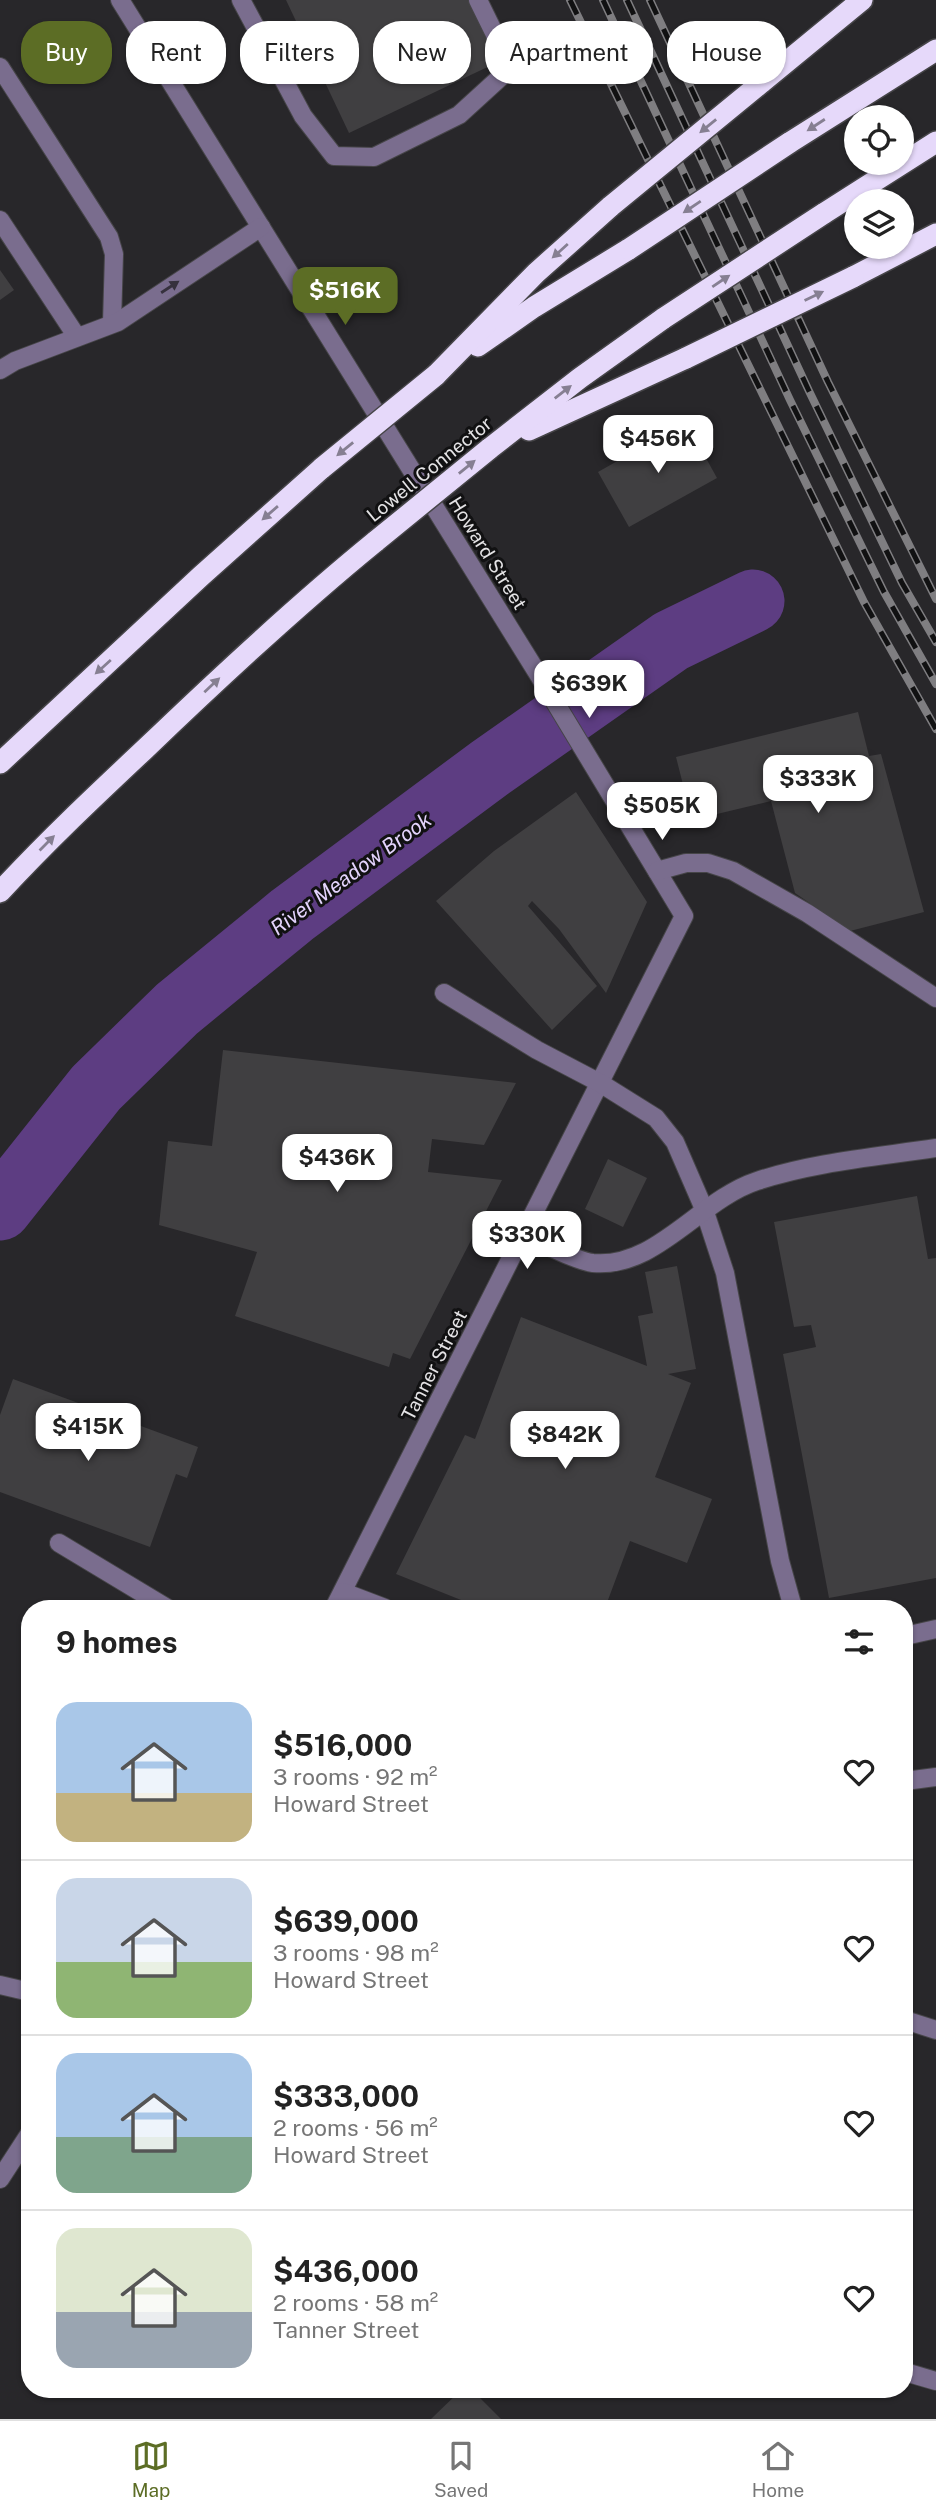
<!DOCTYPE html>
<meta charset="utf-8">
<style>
body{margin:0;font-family:"Public Sans",sans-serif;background:#f6f6f6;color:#222;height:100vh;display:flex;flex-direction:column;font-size:26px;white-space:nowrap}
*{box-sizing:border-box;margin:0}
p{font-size:23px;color:#767676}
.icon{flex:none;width:38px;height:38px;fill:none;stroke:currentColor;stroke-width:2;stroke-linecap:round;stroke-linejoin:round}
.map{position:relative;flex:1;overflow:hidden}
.sheet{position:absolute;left:21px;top:1600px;width:892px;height:798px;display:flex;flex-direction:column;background:#fff;border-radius:28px;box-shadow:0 2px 5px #0004}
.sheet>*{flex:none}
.guide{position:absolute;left:21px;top:21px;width:894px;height:63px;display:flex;gap:14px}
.fabs{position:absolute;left:844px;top:105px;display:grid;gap:14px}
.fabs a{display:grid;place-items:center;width:70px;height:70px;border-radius:50%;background:#fff;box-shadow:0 2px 5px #0004;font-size:35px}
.price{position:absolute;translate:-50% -60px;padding:0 16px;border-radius:14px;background:#fff;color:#222;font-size:23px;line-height:46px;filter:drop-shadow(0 2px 4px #0008)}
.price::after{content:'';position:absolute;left:50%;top:42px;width:21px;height:16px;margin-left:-10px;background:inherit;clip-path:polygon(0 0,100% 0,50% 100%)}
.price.active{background:#5c6d25;color:#fff}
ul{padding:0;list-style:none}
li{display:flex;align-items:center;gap:21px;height:175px;padding:0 35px}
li+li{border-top:2px solid #e0e0e0}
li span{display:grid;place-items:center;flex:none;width:196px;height:140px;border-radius:21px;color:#555}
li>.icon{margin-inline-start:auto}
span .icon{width:84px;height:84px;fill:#fffc;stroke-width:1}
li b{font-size:30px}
h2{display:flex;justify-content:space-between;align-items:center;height:84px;padding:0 35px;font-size:30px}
.chip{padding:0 24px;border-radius:28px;background:#fff;box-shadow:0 2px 5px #0004;font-size:24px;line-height:63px}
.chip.active{background:#5c6d25;color:#fff}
.tab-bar{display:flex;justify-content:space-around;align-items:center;height:98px;border-top:2px solid #e0e0e0;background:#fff;font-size:19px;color:#767676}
.tab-bar a{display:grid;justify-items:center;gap:4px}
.tab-bar .active{color:#5c6d25}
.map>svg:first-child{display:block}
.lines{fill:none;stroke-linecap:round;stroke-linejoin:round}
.river{stroke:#5d3d82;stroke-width:63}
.building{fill:#403f41}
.minor-casing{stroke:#464548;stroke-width:20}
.highway-casing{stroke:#464548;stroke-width:24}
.minor{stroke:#7a6d8e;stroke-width:18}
.highway{stroke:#e6d9fa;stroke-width:21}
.rail-casing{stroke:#7f7e81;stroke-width:8}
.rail{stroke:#111112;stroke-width:5;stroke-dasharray:16;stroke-linecap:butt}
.highway-bridge-casing{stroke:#464548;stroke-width:24;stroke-linecap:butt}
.highway-bridge{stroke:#e6d9fa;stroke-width:21}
.oneway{fill:#867f92}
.oneway2{fill:#36313d}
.labels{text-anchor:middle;stroke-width:6;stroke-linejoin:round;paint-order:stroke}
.street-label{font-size:19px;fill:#e4e3e5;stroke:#111112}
.water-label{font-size:21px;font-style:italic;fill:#e4d4fd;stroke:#111112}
</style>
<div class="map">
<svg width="936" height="2419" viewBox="0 0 936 2419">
<rect width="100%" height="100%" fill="#28272a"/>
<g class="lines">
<path class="river" d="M0,1209L96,1088L177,1009L292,915L490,768L671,641L753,601"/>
</g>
<g class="building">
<path d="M286,0H469L498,62L349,133Z"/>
<path d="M0,270L14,290L0,300Z"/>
<path d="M686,422L717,478L629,527L598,472Z"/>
<path d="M858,712L869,756L881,754L924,912L850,931L795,893L771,801L692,820L676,757Z"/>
<path d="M576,792L647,902L606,993L559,929L532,901L528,906L597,986L552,1030L436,901L494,851Z"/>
<path d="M223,1050L516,1083L484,1145L432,1139L428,1172L502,1180L410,1359L393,1353L389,1367L235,1316L257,1252L159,1225L168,1141L212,1146Z"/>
<path d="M608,1159L647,1178L623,1227L585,1209Z"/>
<path d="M917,1196L928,1259L936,1258V1578L829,1598L783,1354L816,1347L811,1325L794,1327L774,1222Z"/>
<path d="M677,1266L696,1369L668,1374L691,1383L655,1477L712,1499L687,1563L630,1541L605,1608H457L461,1600L396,1574L465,1435L475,1439L521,1317L647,1366L638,1316L653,1313L645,1272Z"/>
<path d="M13,1379L198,1447L187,1478L176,1474L150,1547L0,1492V1415Z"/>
<path d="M462,2389H471L501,2419H431Z"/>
</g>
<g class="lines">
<g class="minor-casing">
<g id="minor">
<path d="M120,0L538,674L684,916L334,1608"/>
<path d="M241,0L303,116L334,156L374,157L459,115L504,74L508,61L478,0"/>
<path d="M0,67L109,237L114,254L112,323"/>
<path d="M0,220L77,337"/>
<path d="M0,370L15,361L118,322L261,227"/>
<path d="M657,871L686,863H708L733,871L807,913L936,998"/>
<path d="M444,993L537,1050L600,1083L656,1118L675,1142L704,1209L725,1273L780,1561L793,1608"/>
<path d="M523,1235C541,1242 576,1261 593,1263C656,1269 699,1200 757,1181C814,1162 877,1157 936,1148"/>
<path d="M59,1543L167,1608"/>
<path d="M343,1592L385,1608"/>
<path d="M905,1636L936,1629"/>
<path d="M905,1781L936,1777"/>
<path d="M0,1985L30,1992"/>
<path d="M905,2020L936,2030"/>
<path d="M0,2179L30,2133"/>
<path d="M905,2372L936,2381"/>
</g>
</g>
<g class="highway-casing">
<g id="highway">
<path d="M761,83L862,0"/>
<path d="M789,143L936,50"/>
<path d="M823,214L936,142"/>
<path d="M853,277L936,234"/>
<path d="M478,346L534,307L629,249"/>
<path d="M436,375L536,273L611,206"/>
<path d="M529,430L686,358"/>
<path d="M489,449L580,378L664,318"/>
<path d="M0,763L201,576L322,468"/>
<path d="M0,892C46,842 96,795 145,749C220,677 295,607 376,541"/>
</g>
</g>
<use href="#minor" class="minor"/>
<use href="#highway" class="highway"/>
<g class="rail-casing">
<g id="rail">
<path d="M570,0L864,602L936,729"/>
<path d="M603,0L790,400L884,592L936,684"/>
<path d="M627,0L809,391L902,583L936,642"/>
<path d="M650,0L828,382L936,599"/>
</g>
</g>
<use href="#rail" class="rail"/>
<g class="highway-bridge-casing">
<g id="highway-bridge">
<path d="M611,206L761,83"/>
<path d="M629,249L789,143"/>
<path d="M664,318L823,214"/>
<path d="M686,358L853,277"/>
<path d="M322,468L436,375"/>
<path d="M376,541L489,449"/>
</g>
</g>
<use href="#highway-bridge" class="highway-bridge"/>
</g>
<defs><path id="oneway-solid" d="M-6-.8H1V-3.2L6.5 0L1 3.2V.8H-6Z" transform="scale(1.75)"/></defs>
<g class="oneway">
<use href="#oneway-solid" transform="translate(816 125) rotate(147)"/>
<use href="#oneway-solid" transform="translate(708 126) rotate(141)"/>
<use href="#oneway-solid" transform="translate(692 207) rotate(146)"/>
<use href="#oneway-solid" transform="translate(560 251) rotate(138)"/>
<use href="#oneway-solid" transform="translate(721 281) rotate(-34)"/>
<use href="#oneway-solid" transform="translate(814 296) rotate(-26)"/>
<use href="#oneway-solid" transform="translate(563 392) rotate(-38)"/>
<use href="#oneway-solid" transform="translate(345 449) rotate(141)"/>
<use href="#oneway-solid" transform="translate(467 467) rotate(-39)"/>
<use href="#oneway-solid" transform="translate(270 513) rotate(139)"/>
<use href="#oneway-solid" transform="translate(103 667) rotate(138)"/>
<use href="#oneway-solid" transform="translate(212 685) rotate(-43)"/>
<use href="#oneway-solid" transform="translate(47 843) rotate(-45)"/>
</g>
<use class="oneway2" href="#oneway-solid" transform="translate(170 287) rotate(-33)"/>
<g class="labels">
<g class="street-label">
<text transform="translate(429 469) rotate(-39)" y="7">Lowell Connector</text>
<text transform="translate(488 553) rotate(58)" y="7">Howard Street</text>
<text transform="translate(434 1365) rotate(-63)" y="7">Tanner Street</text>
</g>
<g class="water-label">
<text transform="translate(351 874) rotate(-36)" y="7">River Meadow Brook</text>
</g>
</g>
</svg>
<div class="fabs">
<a><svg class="icon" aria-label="locate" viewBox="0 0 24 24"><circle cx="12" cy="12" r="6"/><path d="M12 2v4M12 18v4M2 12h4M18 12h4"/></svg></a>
<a><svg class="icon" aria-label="layers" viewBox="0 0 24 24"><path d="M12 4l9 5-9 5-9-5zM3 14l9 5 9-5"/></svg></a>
</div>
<b class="price active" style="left:345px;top:327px">$516K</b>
<b class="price" style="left:658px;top:475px">$456K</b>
<b class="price" style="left:589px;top:720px">$639K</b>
<b class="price" style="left:818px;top:815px">$333K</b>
<b class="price" style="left:662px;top:842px">$505K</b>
<b class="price" style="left:337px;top:1194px">$436K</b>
<b class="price" style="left:527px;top:1271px">$330K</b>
<b class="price" style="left:88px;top:1463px">$415K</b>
<b class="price" style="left:565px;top:1471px">$842K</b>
<div class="guide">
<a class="chip active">Buy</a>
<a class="chip">Rent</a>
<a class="chip">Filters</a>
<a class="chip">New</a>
<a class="chip">Apartment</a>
<a class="chip">House</a>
</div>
<section class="sheet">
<h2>9 homes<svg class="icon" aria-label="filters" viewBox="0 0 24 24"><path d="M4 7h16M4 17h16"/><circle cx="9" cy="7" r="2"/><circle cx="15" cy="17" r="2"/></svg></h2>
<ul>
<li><span style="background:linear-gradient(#a9c7e8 65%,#c2b280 0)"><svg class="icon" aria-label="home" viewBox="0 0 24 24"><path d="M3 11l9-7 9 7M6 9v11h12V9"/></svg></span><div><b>$516,000</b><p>3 rooms · 92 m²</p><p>Howard Street</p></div><svg class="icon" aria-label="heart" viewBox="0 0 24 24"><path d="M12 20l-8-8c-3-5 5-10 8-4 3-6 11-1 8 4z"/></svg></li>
<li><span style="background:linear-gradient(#c9d6e8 60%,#8fb573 0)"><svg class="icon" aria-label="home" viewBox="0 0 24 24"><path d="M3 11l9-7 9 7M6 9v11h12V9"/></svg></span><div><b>$639,000</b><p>3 rooms · 98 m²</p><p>Howard Street</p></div><svg class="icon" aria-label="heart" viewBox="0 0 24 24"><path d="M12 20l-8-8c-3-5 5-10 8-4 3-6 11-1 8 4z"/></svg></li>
<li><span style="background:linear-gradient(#a9c7e8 60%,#7fa58c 0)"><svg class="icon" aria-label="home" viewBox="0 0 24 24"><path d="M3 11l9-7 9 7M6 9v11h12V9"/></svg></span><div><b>$333,000</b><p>2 rooms · 56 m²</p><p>Howard Street</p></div><svg class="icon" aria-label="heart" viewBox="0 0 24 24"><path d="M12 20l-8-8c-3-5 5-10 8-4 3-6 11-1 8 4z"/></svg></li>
<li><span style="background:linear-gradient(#dfe7d0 60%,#9aa5b1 0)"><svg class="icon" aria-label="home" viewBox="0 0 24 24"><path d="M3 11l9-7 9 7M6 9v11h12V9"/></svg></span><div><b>$436,000</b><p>2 rooms · 58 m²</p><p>Tanner Street</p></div><svg class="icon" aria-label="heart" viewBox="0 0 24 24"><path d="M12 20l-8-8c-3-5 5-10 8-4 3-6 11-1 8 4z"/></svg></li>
</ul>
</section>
</div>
<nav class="tab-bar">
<a class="active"><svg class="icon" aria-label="map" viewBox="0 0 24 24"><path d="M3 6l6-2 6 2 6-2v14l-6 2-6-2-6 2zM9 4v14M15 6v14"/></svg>Map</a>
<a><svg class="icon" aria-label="saved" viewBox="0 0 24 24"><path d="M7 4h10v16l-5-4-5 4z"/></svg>Saved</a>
<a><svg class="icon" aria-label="home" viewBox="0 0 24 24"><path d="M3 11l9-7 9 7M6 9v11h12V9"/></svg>Home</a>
</nav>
